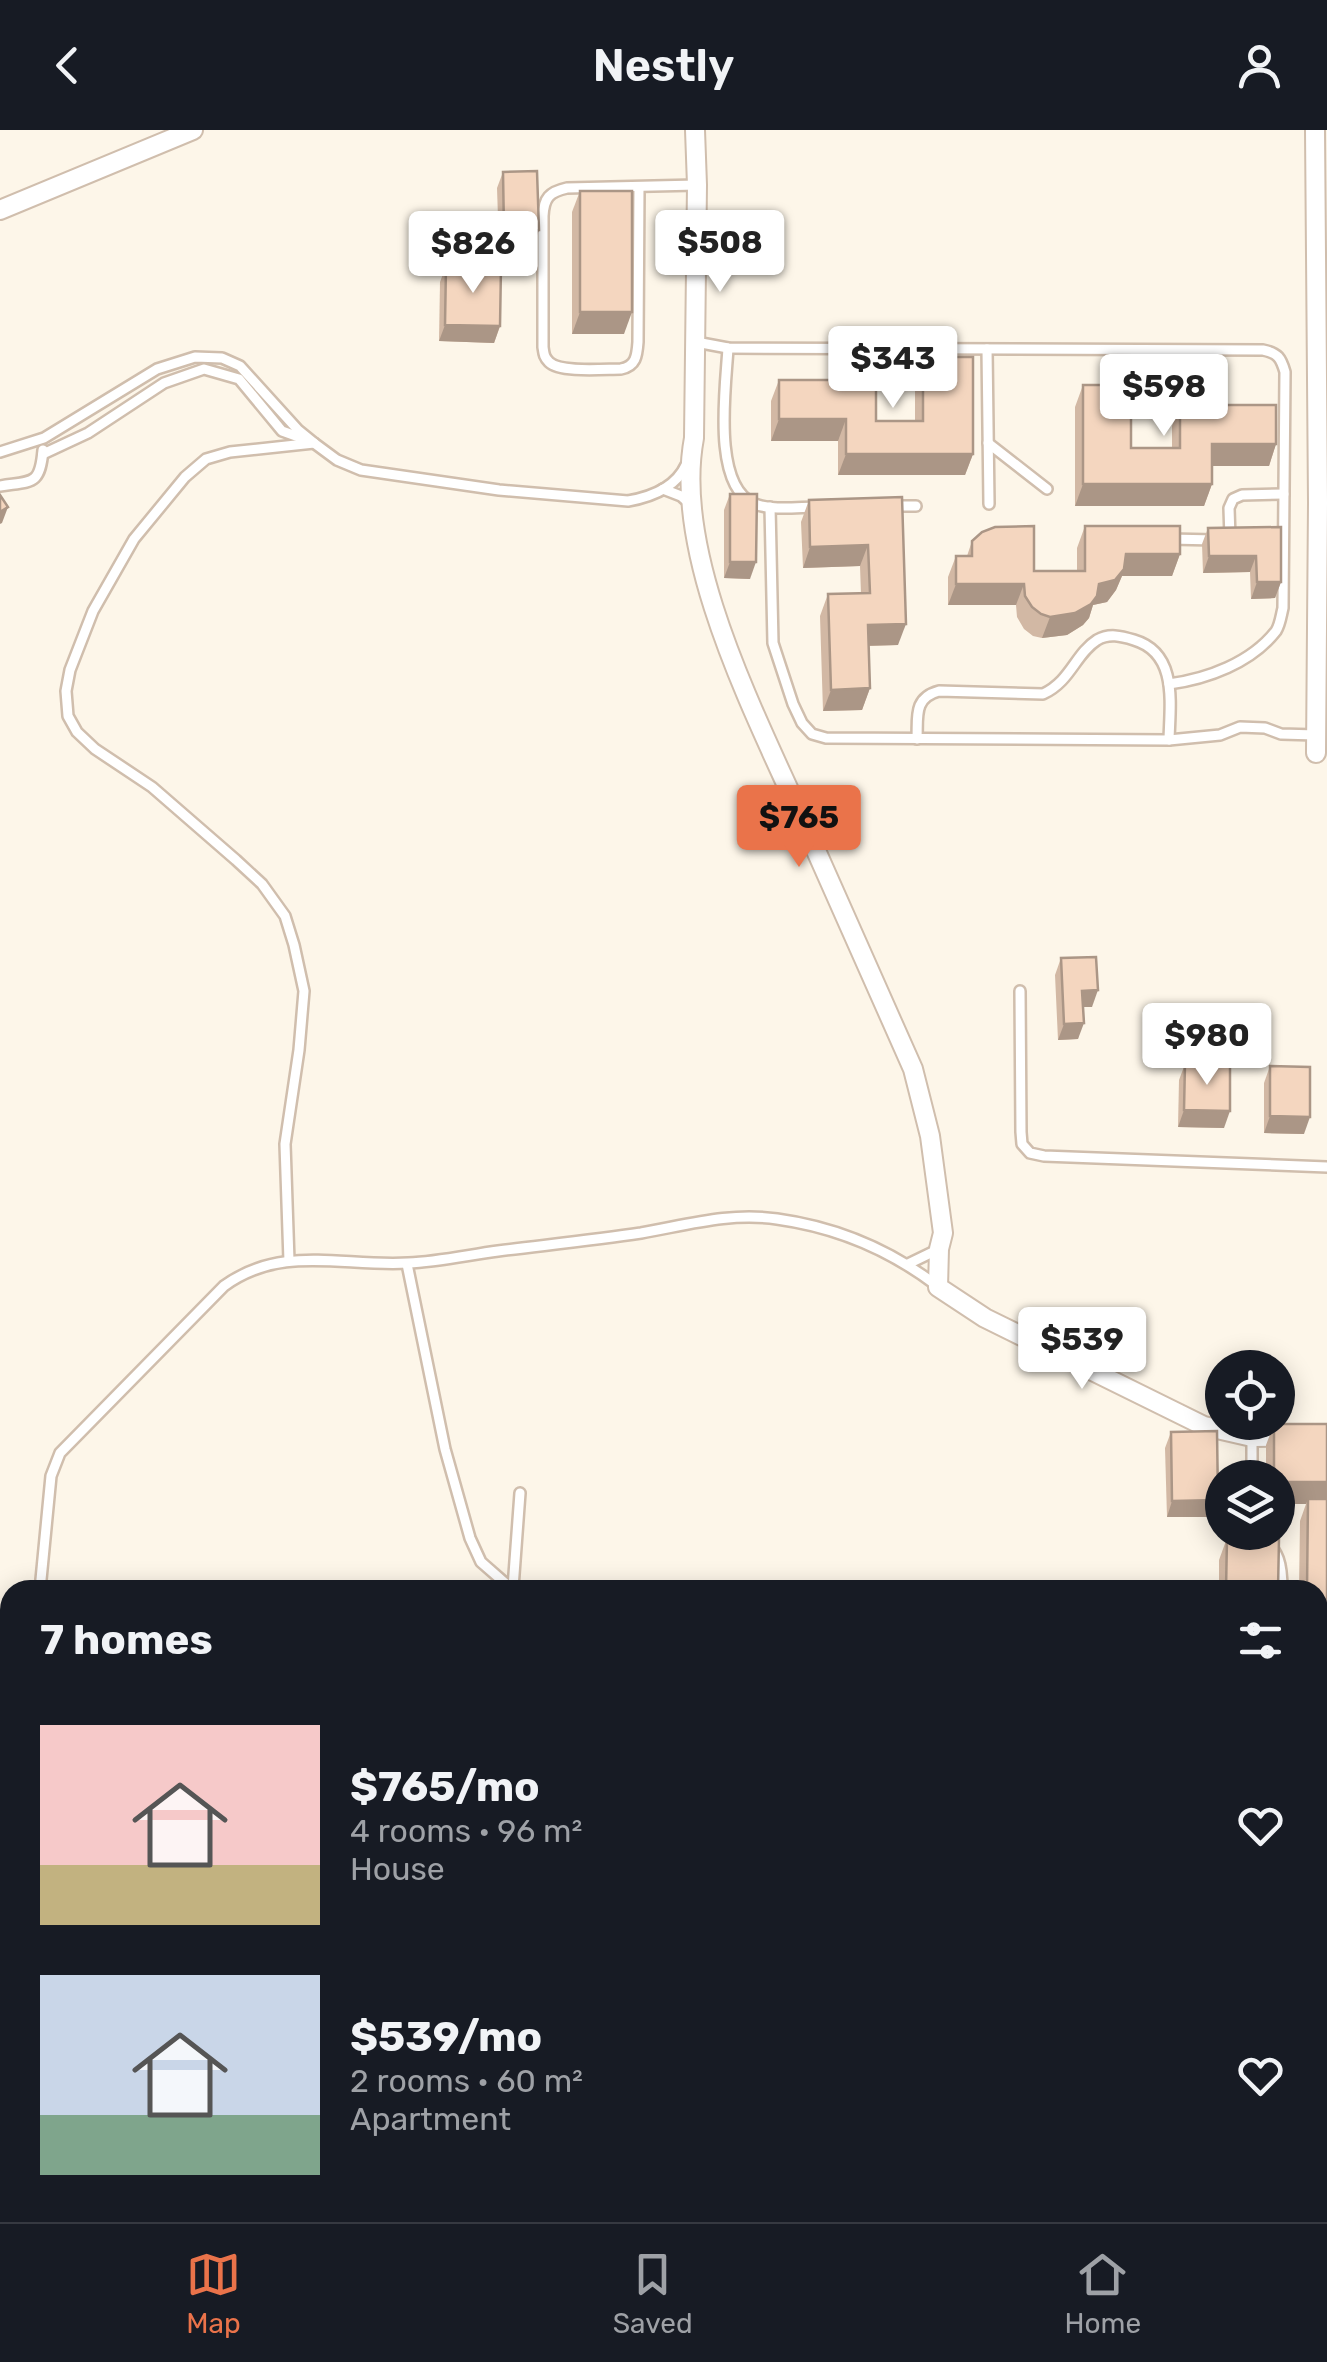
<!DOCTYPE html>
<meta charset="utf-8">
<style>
body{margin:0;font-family:Rubik,sans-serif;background:#242831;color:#f1f3f6;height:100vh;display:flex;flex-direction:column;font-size:38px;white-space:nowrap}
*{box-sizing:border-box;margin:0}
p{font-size:32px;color:#9ea1a6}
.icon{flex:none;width:55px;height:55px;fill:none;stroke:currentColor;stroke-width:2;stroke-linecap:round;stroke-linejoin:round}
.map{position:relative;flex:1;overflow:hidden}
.sheet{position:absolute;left:0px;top:1450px;width:1328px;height:642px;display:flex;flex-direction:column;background:#171b24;border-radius:30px 30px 0 0;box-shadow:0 5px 25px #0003}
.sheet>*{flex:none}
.fabs{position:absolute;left:1205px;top:1220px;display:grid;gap:20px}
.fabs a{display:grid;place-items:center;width:90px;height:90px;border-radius:50%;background:#171b24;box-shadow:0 5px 25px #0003;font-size:50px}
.price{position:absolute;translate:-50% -85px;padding:0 22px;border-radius:10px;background:#fff;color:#222;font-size:32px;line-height:65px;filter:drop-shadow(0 2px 5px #0008)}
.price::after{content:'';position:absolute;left:50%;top:60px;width:30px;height:22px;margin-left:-15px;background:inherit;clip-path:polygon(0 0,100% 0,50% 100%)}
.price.selected{background:#ea734a;color:#111}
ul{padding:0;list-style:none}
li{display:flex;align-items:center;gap:30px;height:250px;padding:0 40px}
li span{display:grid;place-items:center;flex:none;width:280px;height:200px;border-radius:0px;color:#555}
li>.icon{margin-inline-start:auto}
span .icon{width:120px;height:120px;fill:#fffc;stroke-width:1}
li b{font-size:42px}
h2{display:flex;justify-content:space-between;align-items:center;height:120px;padding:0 40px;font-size:42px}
header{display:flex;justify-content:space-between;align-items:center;height:130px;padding:0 40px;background:#171b24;font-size:45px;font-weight:600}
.tabs{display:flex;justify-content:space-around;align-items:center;height:140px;border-top:2px solid #363941;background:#171b24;font-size:28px;color:#9ea1a6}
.tabs a{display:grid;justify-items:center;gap:5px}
.tabs .selected{color:#ea734a}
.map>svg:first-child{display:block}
.green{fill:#d4ecc6}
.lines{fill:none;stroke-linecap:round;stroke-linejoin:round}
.lane-casing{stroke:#d0bead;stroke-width:14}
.street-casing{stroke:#d0bead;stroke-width:22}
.secondary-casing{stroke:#d6c0ad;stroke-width:28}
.path{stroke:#d9b9a1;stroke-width:4;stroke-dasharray:2.5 8;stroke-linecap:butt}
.lane{stroke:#fff;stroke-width:9}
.street{stroke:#fff;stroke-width:18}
.secondary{stroke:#fff;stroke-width:22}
.wall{fill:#d2b8a4}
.shaded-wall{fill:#ab9686}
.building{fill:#f4d6bf;stroke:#ab9686;stroke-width:2.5}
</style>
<header><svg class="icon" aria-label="back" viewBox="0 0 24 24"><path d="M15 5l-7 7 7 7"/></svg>Nestly<svg class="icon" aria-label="person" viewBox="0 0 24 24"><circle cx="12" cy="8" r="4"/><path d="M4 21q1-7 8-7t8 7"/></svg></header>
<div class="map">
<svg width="1327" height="2092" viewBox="0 0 1327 2092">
<rect width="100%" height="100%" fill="#fdf6e9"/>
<path class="green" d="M1327,1963V2092H582L624,2082H1318V1964Z"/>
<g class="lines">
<g class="lane-casing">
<g id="lane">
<path d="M639,57L638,212C637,226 636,236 621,239C604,239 560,243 549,232C544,227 544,224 543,217V86C544,68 549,62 567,58L697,55"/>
<path d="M696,212L728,218L1263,220C1278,223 1281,228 1285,242L1283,478C1281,486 1280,495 1276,501C1251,533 1207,549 1169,554"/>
<path d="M728,218C726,255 711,357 755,374C773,381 799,377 818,377"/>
<path d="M987,219L989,374"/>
<path d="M988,313L1047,359"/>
<path d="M0,322L44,308L157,239L195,227L222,228L240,236L298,300L314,313L337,330L361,340L499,360L628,371C651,367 676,357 686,335"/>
<path d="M43,324L88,303L164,253L204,239L239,249L282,301L307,310"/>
<path d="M0,356C32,351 40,356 43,320"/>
<path d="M663,359L681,366L690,374"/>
<path d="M894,376H916"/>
<path d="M770,377L773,513L793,574L802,593L812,604L826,608L1169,610L1220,605L1240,597L1265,598L1281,604L1316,605"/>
<path d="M1230,408L1229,378L1233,369L1242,365L1284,364"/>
<path d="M1170,409L1215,410"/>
<path d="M917,609C918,587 913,568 939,561L1043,564C1071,551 1075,524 1097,510C1109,503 1121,506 1134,510C1178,523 1170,573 1169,610"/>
<path d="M1020,861L1021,1002L1022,1014L1030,1023L1044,1026L1327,1037"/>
<path d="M289,1131L285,1014L299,920L304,861L294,815L285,786L262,754L236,730L152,657L95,619L77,602L68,586L66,561L70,540L93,481L134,409L185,347L206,329L230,322L314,313"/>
<path d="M407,1134L445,1319L470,1408L481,1432L513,1460"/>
<path d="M908,1134L939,1119"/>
<path d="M1252,1307V1348"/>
<path d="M1261,1402C1279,1424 1282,1432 1282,1460"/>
<path d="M513,1458L520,1363"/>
<path d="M40,1460L51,1346L60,1323L224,1156C282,1114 342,1137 408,1133C438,1132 468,1125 498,1121C546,1115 594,1110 641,1103C687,1095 730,1082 777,1089C835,1097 890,1120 936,1155"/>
<path d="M297,1460L308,1458L315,1460"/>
<path d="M1318,1558L1327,1559"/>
<path d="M10,1710C7,1740 0,1845 10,1867"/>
<path d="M1318,1822L1327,1823"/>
<path d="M1318,1910L1327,1916"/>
<path d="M1318,2020L1327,2021"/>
<path d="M165,2092V2082"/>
<path d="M523,2092L524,2082"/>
</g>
</g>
<g class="street-casing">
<g id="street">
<path d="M695,0L697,55L694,308C672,425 755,583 802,689C839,772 876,856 913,939L930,1006L943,1103L939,1119L938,1157L985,1188L1204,1296L1252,1307L1327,1306"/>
<path d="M1315,0L1318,373L1316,623"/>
<path d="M0,80L193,0"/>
</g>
</g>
<g class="secondary-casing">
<g id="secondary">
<path d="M1318,1977L1327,1976"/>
<path d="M706,2092L740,2082"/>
</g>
</g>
<path class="path" d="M1235,2092L1246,2087L1245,2082"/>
<use href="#lane" class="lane"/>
<use href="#street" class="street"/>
<use href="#secondary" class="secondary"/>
</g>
<g class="wall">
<path d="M503,42L539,100L533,116L499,117L497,58Z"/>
<path d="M580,61L624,204H572V82Z"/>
<path d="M446,136L500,196L494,213L439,211L440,152Z"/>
<path d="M923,227L973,324L965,345H838V311H771V271L779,250L876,291H915V249Z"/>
<path d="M1083,255L1131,318H1172V296L1180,275L1276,314L1269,336H1212V354L1204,376H1075V277Z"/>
<path d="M730,364L750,449L724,448V380Z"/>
<path d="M902,367L898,515L868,516L870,558L862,580L823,581L820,486L828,464H861L860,436L803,438L801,392L809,370Z"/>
<path d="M1085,396L1180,424L1172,446H1122L1116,460L1107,472L1093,475L1089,488L1083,495L1067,505L1042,508L1033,506L1024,499L1017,487L1016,475H948V447L956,426H967L972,411L1034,441H1077V418Z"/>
<path d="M1281,397V452L1275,468L1251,469L1250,442L1203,443L1202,414L1208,398Z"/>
<path d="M1061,828L1092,877H1083L1078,909L1058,910L1055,845Z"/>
<path d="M1185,934L1224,998L1178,997L1179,950Z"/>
<path d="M1270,936L1304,1004L1264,1003V953Z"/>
<path d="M1274,1294H1327L1318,1460H1299L1300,1391L1306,1374H1278V1348H1266V1315Z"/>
<path d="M1171,1302L1218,1370L1212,1387H1167L1165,1318Z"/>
<path d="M1227,1408L1278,1460H1219V1430Z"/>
<path d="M1318,1738L1327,1808H1318Z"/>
</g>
<g class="shaded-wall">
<path d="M539,100L533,116L499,117L504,101Z"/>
<path d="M580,182H632L624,204H572Z"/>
<path d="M445,195L500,196L494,213L439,211Z"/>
<path d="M779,289H846L838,311H771Z"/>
<path d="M1212,314H1276L1269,336H1204Z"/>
<path d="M846,324H973L965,345H838Z"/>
<path d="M1083,354H1212L1204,376H1075Z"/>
<path d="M8,377L2,393L0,394V382Z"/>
<path d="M868,415L860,436L803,438L810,417Z"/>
<path d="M1126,424H1180L1172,446H1122L1116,460L1107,472L1093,475L1089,488L1083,495L1067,505L1042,508L1050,487L1099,454Z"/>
<path d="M1209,426H1256L1250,442L1203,443Z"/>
<path d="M730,432H756L750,449L724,448Z"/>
<path d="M1257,452H1281L1275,468L1251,469Z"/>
<path d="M956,454H1024L1016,475H948Z"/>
<path d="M906,494L898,515L860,516L868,495Z"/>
<path d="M870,558L862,580L823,581L831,560Z"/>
<path d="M1098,860L1092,877H1076L1082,861Z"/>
<path d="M1084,893L1078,909L1058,910L1064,894Z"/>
<path d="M1184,980L1230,981L1224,998L1178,997Z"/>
<path d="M1270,986L1310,987L1304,1004L1264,1003Z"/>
<path d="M1278,1352H1327V1374L1308,1369L1306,1374H1278Z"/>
<path d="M1218,1370L1212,1387H1167L1172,1371Z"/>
<rect x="1318" y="1518" width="9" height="21"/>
<path d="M1321,1792H1327V1808H1318V1802Z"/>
</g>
<g class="building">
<path d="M537,41L539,100L504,101L503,42Z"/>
<rect x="580" y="61" width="52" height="121"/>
<path d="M446,136L501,137L500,196L445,195Z"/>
<path d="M923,227H973V324H846V289H779V250H876V291H923Z"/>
<path d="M1083,255H1131V318H1180V275H1276V314H1212V354H1083Z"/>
<path d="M730,364H757L756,432H730Z"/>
<path d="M0,365L8,377L0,382Z"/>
<path d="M902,367L906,494L868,495L870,558L831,560L828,464L870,463L868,415L810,417L809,370Z"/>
<path d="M1034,396V441H1085V396H1180V424H1126L1124,439L1115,450L1099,454L1097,466L1091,474L1075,483L1050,487L1041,484L1032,477L1025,466L1024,454H956V426H972V411L982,402L995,397Z"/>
<path d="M1281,397V452H1257L1256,426H1209L1208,398Z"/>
<path d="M1096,827L1098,860L1082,861L1084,893L1064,894L1061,828Z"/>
<path d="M1185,934L1230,935V981L1184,980Z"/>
<path d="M1270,936L1310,937V987L1270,986Z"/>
<path d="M1274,1294H1327V1352H1278V1348H1274Z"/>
<path d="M1217,1301L1218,1370L1172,1371L1171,1302Z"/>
<path d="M1308,1369H1327V1518H1318V1460H1307Z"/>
<path d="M1227,1408L1279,1409L1278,1460H1226Z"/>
<path d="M1318,1738H1327V1792H1321Z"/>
</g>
</svg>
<div class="fabs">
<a><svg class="icon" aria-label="locate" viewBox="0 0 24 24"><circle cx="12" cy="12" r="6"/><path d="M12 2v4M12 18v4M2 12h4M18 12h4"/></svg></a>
<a><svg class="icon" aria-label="layers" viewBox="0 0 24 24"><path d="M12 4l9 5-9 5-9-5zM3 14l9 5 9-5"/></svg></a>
</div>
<b class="price" style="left:720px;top:165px">$508</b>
<b class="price" style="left:473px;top:166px">$826</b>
<b class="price" style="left:893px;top:281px">$343</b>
<b class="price" style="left:1164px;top:309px">$598</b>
<b class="price selected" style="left:799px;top:740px">$765</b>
<b class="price" style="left:1207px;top:958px">$980</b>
<b class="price" style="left:1082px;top:1262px">$539</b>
<section class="sheet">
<h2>7 homes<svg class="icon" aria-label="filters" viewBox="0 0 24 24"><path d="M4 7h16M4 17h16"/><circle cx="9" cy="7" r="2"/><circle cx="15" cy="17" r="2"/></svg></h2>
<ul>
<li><span style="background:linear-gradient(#f6c9c9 70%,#c2b280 0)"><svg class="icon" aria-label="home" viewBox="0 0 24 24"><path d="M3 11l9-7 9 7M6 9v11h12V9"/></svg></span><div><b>$765/mo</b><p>4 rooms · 96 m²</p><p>House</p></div><svg class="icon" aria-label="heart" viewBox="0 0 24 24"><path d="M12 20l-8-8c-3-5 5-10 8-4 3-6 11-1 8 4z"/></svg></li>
<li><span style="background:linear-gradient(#c9d6e8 70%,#7fa58c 0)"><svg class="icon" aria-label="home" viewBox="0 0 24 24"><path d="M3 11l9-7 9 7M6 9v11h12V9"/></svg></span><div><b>$539/mo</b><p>2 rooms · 60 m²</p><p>Apartment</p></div><svg class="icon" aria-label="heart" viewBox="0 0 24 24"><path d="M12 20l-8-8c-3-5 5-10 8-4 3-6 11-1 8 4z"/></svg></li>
</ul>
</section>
</div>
<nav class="tabs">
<a class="selected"><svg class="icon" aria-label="map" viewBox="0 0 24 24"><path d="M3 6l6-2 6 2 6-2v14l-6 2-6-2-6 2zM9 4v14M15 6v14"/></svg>Map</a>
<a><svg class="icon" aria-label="saved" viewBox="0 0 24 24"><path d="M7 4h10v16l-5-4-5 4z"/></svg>Saved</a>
<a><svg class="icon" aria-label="home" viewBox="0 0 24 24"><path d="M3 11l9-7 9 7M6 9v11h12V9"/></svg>Home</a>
</nav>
